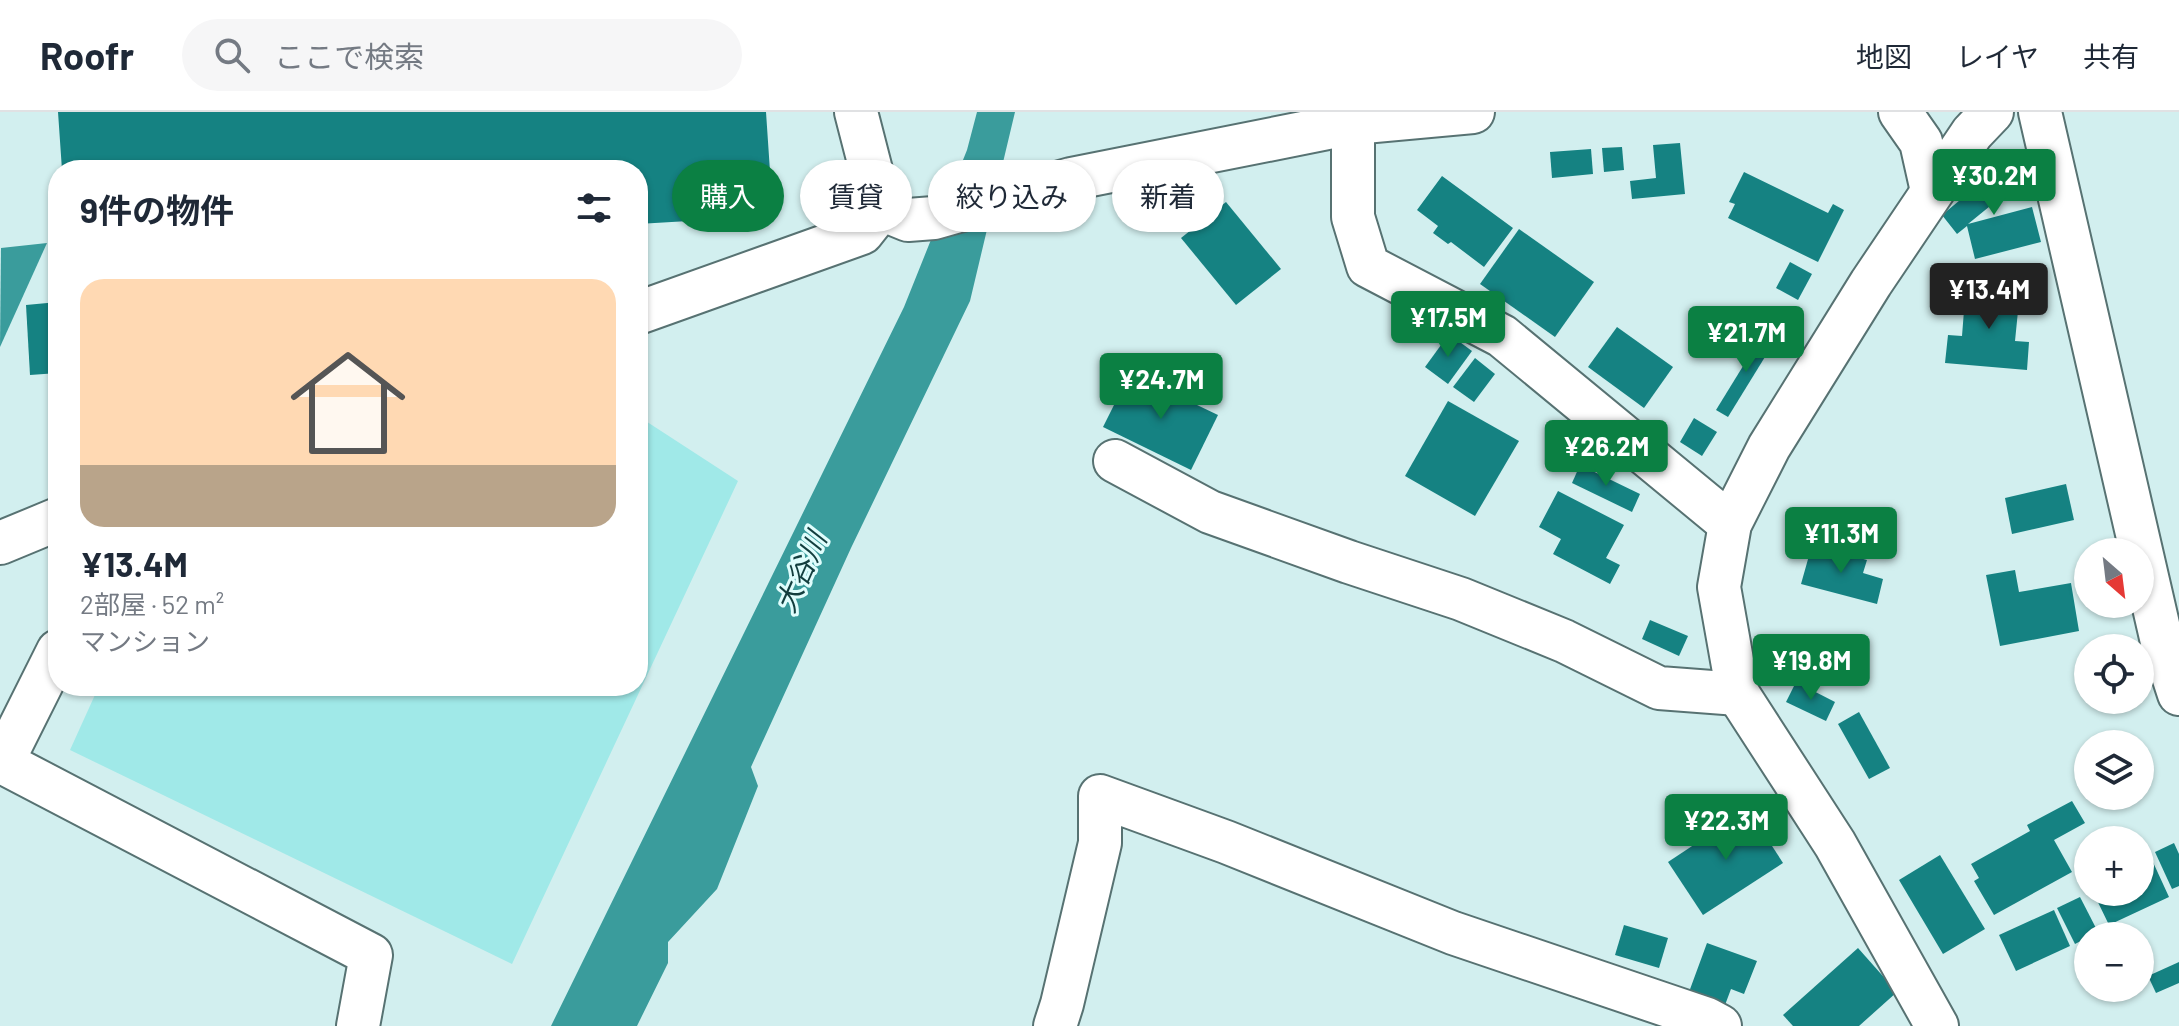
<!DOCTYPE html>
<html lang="ja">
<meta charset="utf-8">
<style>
body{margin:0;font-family:Barlow,"Noto Sans JP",sans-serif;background:#f6f6f7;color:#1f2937;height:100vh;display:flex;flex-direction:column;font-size:30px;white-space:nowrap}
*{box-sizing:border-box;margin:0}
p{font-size:26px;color:#747a83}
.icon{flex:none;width:44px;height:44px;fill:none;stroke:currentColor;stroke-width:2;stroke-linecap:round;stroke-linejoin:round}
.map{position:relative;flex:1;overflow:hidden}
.sheet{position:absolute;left:48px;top:48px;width:600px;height:536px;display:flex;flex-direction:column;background:#fff;border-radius:32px;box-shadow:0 2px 6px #0004}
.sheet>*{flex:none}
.banner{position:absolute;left:672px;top:48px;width:760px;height:72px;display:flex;gap:16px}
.needle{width:52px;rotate:152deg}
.controls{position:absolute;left:2074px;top:426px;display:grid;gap:16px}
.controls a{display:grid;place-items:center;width:80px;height:80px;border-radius:50%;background:#fff;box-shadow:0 2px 6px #0004;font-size:40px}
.price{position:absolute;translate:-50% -68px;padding:0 18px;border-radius:8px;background:#0b8043;color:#fff;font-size:26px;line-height:52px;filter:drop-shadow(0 2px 4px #0008)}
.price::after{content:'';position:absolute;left:50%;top:48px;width:24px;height:18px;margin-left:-12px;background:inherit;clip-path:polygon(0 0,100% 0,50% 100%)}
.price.active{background:#222;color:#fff}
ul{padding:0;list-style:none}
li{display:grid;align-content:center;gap:16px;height:424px;padding:0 32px}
li span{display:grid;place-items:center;height:248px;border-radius:24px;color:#555}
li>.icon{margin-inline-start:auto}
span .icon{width:144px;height:144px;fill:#fffc;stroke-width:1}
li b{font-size:34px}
h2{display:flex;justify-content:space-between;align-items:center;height:96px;padding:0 32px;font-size:34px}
.tag{padding:0 28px;border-radius:36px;background:#fff;box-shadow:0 2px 6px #0004;font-size:28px;line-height:72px}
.tag.active{background:#0b8043;color:#fff}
header{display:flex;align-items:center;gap:48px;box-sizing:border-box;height:112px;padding:0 40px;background:#fff;border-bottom:2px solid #e0e1e3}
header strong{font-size:38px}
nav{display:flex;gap:44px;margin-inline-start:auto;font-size:28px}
.search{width:560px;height:72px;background:#f6f6f7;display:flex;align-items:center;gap:20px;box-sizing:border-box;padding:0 28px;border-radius:44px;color:#747a83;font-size:30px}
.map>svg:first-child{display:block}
.green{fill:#a0e9e8}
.water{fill:#3a9c9c}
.building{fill:#158282}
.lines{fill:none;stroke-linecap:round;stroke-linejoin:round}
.minor-casing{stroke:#577272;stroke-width:46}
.minor{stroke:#fff;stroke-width:42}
.labels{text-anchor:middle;stroke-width:6;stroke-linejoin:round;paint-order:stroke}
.water-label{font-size:28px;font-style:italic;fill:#123e3e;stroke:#dffdfc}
</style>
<header>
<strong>Roofr</strong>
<div class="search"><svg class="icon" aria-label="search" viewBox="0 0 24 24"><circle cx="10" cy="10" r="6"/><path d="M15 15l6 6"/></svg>ここで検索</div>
<nav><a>地図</a><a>レイヤ</a><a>共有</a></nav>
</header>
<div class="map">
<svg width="2179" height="914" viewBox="0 0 2179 914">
<rect width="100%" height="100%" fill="#d2efef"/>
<path class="green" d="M638,304L738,369L512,852L70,638L99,574H638Z"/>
<g class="water">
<path d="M977,0H1015L970,189L851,436L751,655L758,674L717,777L668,830V851L637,914H551L904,195L967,38Z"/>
<path d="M47,131L0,235L1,136Z"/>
</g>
<g class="building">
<path d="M58,0H766L773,104L638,112V58H62Z"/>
<path d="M1680,31L1685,82L1632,87L1630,69L1656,66L1653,33Z"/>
<path d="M1622,35L1624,58L1604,60L1602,36Z"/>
<path d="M1591,37L1593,62L1552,66L1550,40Z"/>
<path d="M2007,49L2022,68L1968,112L2032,95L2041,130L1975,147L1967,114L1957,122L1942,103Z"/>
<path d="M1744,60L1828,101L1833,92L1844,98L1818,150L1728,106L1735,92L1729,90Z"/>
<path d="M1442,64L1513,116L1484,155L1451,130L1448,132L1433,121L1438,114L1417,98Z"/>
<path d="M1226,90L1281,157L1236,193L1181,126Z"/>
<path d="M1519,117L1594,170L1555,225L1480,172Z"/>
<path d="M1790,150L1812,162L1798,188L1776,176Z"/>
<path d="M1966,173L2020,179L2015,229L2029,230L2027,258L1945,251L1948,223L1962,224Z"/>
<path d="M58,190V261L30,263L26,193Z"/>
<path d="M1617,215L1673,255L1644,296L1588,255Z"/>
<path d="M1764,220L1776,227L1728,305L1716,298Z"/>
<path d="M1449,222L1472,239L1448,272L1425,255Z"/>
<path d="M1475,246L1495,262L1474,290L1453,275Z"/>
<path d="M1130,261L1218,303L1191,358L1103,315Z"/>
<path d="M1448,289L1519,329L1475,404L1405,364Z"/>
<path d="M1694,306L1717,320L1702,344L1680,330Z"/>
<path d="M1580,353L1640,382L1632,400L1572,371Z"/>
<path d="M2066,372L2074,408L2012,422L2005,386Z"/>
<path d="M1558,379L1624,413L1606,446L1620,453L1610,472L1553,442L1561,427L1539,415Z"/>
<path d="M1812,433L1867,448L1863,461L1883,467L1877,492L1801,472Z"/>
<path d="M2015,458L2019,480L2071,471L2079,519L2000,534L1986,463Z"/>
<path d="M1650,508L1688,524L1679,544L1642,527Z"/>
<path d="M1796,570L1835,590L1826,609L1786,590Z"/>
<path d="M1859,600L1890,656L1869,667L1838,612Z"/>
<path d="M2072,689L2085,711L2054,728L2072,760L1994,803L1974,769L1979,766L1971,752L2030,719L2027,713Z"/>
<path d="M1748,697L1783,751L1703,803L1668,750Z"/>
<path d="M2174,731L2179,742V774L2172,777L2155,740Z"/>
<path d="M2088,740V758L2081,744Z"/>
<path d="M1940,743L1985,817L1943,842L1899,768Z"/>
<path d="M2152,748L2169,785L2109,813L2093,780H2140V754Z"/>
<path d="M2080,785L2098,820L2075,832L2057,796Z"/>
<path d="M2054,798L2070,834L2016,859L1999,823Z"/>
<path d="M1624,813L1668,826L1659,856L1615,843Z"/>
<path d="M1707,831L1757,849L1744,882L1731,877L1725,893L1689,880Z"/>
<path d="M1858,836L1897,880L1859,914H1793L1783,903Z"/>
<path d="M2179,850V871L2156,881L2148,864Z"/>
</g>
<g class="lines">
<g class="minor-casing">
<g id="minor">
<path d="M856,0L881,97"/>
<path d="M1900,0L1921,30L1932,79"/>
<path d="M2040,0L2162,530L2179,582"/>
<path d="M1353,11V105L1368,154L1502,224L1730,412"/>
<path d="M881,97L908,108L934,106L1071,67L1353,11L1473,0"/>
<path d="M638,201L862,121L881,97"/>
<path d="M1115,349L1210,400L1349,450L1461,487L1564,529L1659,576L1738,582"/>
<path d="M0,431L58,407"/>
<path d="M0,649L371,843L358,914"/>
<path d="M3,649L58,539"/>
<path d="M1055,914L1062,892L1100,731V684L1226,730L1453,821L1707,907L1720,914"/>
<path d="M1937,914L1835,732L1738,582L1719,475L1730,412L1769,335L1871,171L1972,21L1992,0"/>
</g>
</g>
<use href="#minor" class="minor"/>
</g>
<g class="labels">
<g class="water-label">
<text transform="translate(801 460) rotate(-66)" y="10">大谷川</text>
</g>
</g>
</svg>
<div class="controls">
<a><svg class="needle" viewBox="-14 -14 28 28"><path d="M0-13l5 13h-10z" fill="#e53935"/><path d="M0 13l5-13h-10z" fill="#747a83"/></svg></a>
<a><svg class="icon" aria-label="locate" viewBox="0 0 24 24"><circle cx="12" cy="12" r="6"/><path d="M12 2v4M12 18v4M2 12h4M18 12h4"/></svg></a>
<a><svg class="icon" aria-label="layers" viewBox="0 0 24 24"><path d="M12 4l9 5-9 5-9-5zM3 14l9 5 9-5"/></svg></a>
<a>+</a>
<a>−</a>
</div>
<b class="price" style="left:1994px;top:105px">¥30.2M</b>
<b class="price active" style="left:1989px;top:219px">¥13.4M</b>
<b class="price" style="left:1448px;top:247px">¥17.5M</b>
<b class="price" style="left:1746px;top:262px">¥21.7M</b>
<b class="price" style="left:1161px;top:309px">¥24.7M</b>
<b class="price" style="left:1606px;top:376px">¥26.2M</b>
<b class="price" style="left:1841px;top:463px">¥11.3M</b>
<b class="price" style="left:1811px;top:590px">¥19.8M</b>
<b class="price" style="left:1726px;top:750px">¥22.3M</b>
<div class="banner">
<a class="tag active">購入</a>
<a class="tag">賃貸</a>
<a class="tag">絞り込み</a>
<a class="tag">新着</a>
</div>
<section class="sheet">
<h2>9件の物件<svg class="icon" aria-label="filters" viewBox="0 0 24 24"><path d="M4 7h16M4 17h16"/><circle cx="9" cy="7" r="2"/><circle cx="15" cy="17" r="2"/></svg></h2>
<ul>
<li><span style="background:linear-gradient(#ffd9b3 75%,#b9a48a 0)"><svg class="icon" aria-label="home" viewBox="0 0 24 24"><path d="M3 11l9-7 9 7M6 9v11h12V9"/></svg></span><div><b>¥13.4M</b><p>2部屋 · 52 m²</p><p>マンション</p></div></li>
</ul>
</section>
</div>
